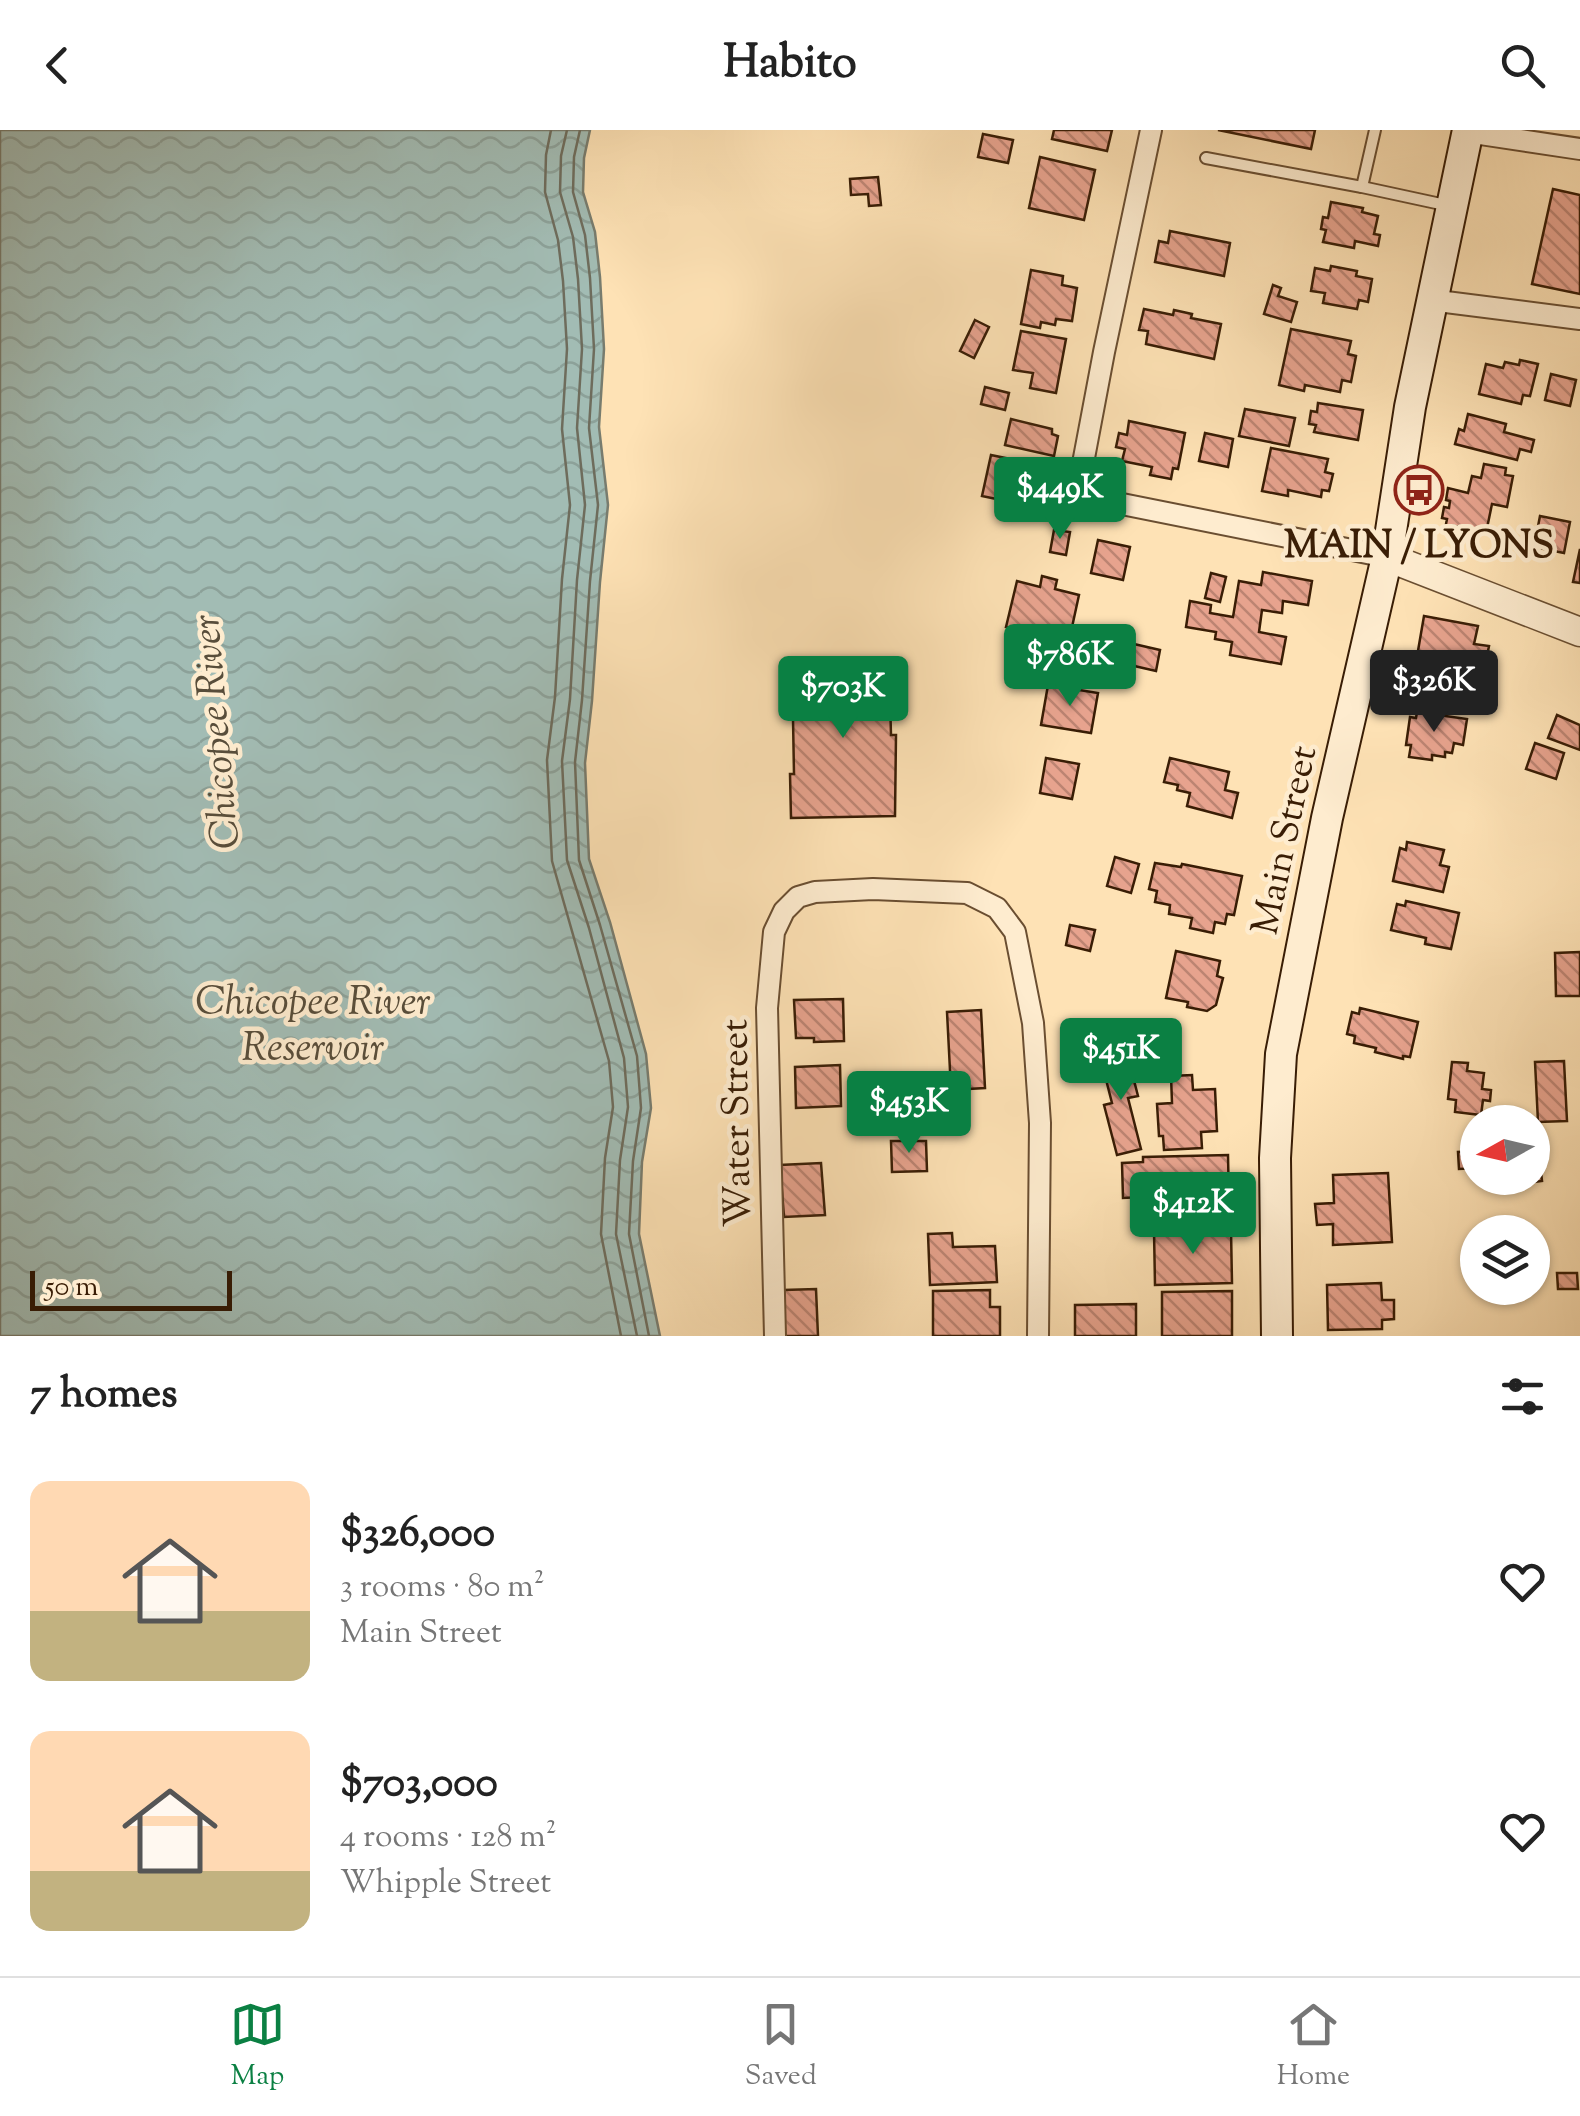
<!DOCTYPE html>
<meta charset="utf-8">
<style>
body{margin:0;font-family:"Sorts Mill Goudy",serif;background:#f2f2f2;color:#222;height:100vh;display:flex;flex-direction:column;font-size:38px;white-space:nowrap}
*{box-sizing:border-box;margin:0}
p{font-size:32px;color:#767676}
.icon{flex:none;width:55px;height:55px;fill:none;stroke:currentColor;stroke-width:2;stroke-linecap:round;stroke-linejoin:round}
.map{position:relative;height:1206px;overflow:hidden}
.panel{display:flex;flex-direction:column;background:#fff;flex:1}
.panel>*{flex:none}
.needle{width:65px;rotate:262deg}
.tools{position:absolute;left:1460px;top:975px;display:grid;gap:20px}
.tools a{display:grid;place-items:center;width:90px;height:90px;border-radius:50%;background:#fff;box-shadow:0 2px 8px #0004;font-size:50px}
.scale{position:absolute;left:30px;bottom:25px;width:202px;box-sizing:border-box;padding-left:10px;border:5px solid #391d05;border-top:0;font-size:28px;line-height:35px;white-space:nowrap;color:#391d05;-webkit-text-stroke:8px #feeccf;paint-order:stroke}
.price{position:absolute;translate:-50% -85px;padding:0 22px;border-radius:10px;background:#0b8043;color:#fff;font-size:32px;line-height:65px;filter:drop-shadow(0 2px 5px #0008)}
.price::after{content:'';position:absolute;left:50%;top:60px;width:30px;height:22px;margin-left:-15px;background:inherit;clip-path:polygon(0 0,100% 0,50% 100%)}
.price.current{background:#222;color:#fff}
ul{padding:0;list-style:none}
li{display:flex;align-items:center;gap:30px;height:250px;padding:0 30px}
li span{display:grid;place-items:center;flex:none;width:280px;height:200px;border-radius:20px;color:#555}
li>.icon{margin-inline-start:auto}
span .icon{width:120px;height:120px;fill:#fffc;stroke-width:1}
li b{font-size:42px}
h2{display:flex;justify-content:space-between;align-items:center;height:120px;padding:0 30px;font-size:42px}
header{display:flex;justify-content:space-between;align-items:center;height:130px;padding:0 30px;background:#fff;font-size:45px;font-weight:800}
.tabs{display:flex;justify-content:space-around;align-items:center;height:140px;border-top:2px solid #e0e0e0;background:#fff;font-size:28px;color:#767676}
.tabs a{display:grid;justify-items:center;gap:5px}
.tabs .current{color:#0b8043}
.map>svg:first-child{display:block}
.water{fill:url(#water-waves);stroke:#787c6e;stroke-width:2.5}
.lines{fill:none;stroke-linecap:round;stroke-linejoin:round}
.shore{stroke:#6e6c5c;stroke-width:2.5}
.building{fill:url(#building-back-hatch);stroke:#391d05;stroke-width:2.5}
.service-casing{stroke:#6a4e31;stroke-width:14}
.minor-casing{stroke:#6a4e31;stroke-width:24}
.tertiary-casing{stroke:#6a4e31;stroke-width:31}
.secondary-casing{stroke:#391d05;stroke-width:34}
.service{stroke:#feeccf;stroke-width:10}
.minor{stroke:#feeccf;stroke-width:20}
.tertiary{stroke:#feeccf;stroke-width:28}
.secondary{stroke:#feeccf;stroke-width:30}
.labels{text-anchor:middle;stroke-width:9;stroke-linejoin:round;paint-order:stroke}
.poi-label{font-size:38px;font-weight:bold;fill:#391d05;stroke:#feeccf}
.street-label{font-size:38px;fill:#391d05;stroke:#feeccf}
.water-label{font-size:40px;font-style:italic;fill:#584d3a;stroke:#feeccf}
</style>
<header><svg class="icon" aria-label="back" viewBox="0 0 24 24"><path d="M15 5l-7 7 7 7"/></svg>Habito<svg class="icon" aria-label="search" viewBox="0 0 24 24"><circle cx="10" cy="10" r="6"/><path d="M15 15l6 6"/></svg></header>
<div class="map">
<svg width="1580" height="1206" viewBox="0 0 1580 1206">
<defs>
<pattern id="water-waves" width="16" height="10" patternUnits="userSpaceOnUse" patternTransform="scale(2.5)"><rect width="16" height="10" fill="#a2bcb4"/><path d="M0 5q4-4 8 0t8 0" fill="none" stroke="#8ca199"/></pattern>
<pattern id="building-back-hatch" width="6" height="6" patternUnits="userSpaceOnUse" patternTransform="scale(2.5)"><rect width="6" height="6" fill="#e7a38e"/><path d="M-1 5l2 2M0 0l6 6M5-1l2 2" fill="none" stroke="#bc8472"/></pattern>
</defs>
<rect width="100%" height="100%" fill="#fee2b5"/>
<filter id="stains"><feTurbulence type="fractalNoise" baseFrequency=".002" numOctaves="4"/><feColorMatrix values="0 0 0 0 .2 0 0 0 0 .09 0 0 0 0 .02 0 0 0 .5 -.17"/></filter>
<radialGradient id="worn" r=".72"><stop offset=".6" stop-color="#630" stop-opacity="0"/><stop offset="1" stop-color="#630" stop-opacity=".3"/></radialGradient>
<path class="water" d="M0,0H590L584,28L583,62L595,102L600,147L604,219L599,297L608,375L600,452L592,571L585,633L589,729L610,792L646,924L651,978L642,1032L639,1104L660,1206H0Z"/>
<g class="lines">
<g class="shore">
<path d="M551,0L546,25L545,62L558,110L563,151L567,219L562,299L570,375L562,449L555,567L547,630L552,731L609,931L613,977L605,1028L601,1104L621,1206"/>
<path d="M567,0L561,26L560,62L573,107L578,149L582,219L577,298L585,375L577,450L570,569L562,631L567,730L589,798L624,928L628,977L620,1030L616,1104L637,1206"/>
<path d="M580,0L574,27L573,62L585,105L590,148L594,219L589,298L598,375L590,451L582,570L575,632L579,730L600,795L637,926L641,978L633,1031L629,1104L649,1206"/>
</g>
</g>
<g class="building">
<path d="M1054,0H1112L1107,21L1052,9Z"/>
<path d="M1218,0H1315L1311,19Z"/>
<path d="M983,4L1013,10L1008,33L978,27Z"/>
<path d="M1040,27L1095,40L1084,90L1029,78Z"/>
<path d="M878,47L881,75L869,76L868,64L851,65L850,49Z"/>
<path d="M1553,59L1580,65V164L1532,154Z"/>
<path d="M1331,72L1363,78L1362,82L1378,86L1374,104L1380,105L1378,116L1355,111L1354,118L1323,112L1326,100L1321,99L1323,87L1328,88Z"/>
<path d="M1170,101L1230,113L1224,146L1155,132L1159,111L1168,113Z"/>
<path d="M1331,136L1357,141L1356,146L1372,149L1368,172L1359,170L1357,179L1323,173L1325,163L1311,161L1315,138L1330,141Z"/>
<path d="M1031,140L1063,146L1062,155L1077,158L1072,191L1056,189L1055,195L1041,192L1040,198L1021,194Z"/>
<path d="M1273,155L1281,158L1278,166L1297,172L1291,192L1264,184Z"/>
<path d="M1144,179L1173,185L1174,180L1192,184L1191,188L1221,194L1214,229L1146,214L1148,201L1139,200Z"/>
<path d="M975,190L989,197L974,228L960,221Z"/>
<path d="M1291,199L1351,211L1348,224L1356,226L1351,252L1342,250L1340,262L1305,255L1304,261L1279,255Z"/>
<path d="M1021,201L1066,209L1056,263L1030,258L1033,243L1013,240Z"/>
<path d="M1520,230L1538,234L1530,266L1523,265L1521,274L1479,264L1486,234L1503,238L1505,232L1519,235Z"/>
<path d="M1551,244L1576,250L1570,276L1545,270Z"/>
<path d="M985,257L1009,263L1005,280L981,274Z"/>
<path d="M1318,273L1363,280L1358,310L1314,302L1316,295L1309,294L1311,281L1317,282Z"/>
<path d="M1245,279L1295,288L1289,316L1239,306Z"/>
<path d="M1468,284L1506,294L1504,302L1534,310L1531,322L1520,319L1517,330L1455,314L1459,299L1464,301Z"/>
<path d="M1011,289L1052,299V304L1058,306L1054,326L1005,315Z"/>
<path d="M1129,291L1185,303L1178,339L1173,338L1171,349L1150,345L1152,337L1122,331L1125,319L1116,317L1119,303L1127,305Z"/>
<path d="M1205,303L1233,309L1228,337L1199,331Z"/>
<path d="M1271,318L1328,329L1325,342L1333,344L1329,361L1322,360L1321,367L1288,360V366L1262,361Z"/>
<path d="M991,325L1044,336L1035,377L982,366Z"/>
<path d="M1484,334L1506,338L1505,345L1513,346L1507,377L1492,374L1486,403L1446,394L1447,389L1442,388L1444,377L1449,378L1450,371L1446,370L1448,358L1468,363L1472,346L1481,348Z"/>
<path d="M1540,386L1570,392L1564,423L1534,417Z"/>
<path d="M1054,400L1070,402L1066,425L1050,422Z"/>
<path d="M1098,410L1130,417L1123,450L1091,443Z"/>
<path d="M1580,419V453L1573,452Z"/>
<path d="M1263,442L1312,451L1308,475L1283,471L1282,483L1262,480L1259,502L1286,507L1281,534L1230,525L1232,512L1215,509L1216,502L1186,497L1190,471L1211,475L1210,483L1233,487L1239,451L1261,455Z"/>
<path d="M1211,443L1226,447L1220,472L1205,468Z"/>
<path d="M1042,446L1057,450L1055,459L1079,465L1069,511L1006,497L1017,451L1040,457Z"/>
<path d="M1424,486L1478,496L1474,514L1489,516L1484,541L1470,538L1467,553L1414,544Z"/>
<path d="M1134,514L1160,520L1156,541L1130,535Z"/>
<path d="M889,531L891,605H896L895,686L791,688L790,644H794L792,533Z"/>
<path d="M1048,555L1098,563L1091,603L1041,595Z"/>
<path d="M1417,582L1467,589L1463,615L1454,613L1452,623L1445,622V627L1432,625V630L1409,627L1411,615H1406L1410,587L1416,588Z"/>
<path d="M1557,585L1580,595V620L1548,608Z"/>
<path d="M1535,613L1564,623L1556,649L1526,639Z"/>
<path d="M1046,628L1079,634L1072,669L1040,663Z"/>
<path d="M1170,628L1229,642L1225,660L1238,663L1232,688L1187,676L1190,663L1177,660L1178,655L1164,652Z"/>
<path d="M1407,712L1444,720L1440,735L1449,737L1443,762L1393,751L1400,718L1406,720Z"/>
<path d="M1115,727L1139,734L1131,763L1107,756Z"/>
<path d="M1155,733L1181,737L1182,734L1242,746L1234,785L1227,784L1225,794L1215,792L1213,803L1190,798L1192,788L1169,784L1170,775L1155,772L1157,761L1149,759Z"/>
<path d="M1406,771L1459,783L1451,819L1425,814L1426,808L1391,800L1397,774L1405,776Z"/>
<path d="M1070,795L1095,800L1090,821L1066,815Z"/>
<path d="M1176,821L1220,831L1217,846L1223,848L1216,875L1207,881L1187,877L1188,872L1166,868Z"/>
<path d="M1580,822V866H1556L1555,823Z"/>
<path d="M843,869L844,911L814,912V908H796L794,870Z"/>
<path d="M1360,878L1418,892L1410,927L1403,926V929L1375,922L1376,918L1354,913L1355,906L1347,904L1352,882L1359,884Z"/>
<path d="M981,880L985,958L951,960L947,882Z"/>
<path d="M1127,923L1138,966L1128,968L1141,1019L1117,1025L1104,975L1112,973L1101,930Z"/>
<path d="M1564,931L1567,991L1538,992L1535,932Z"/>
<path d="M1452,932L1468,933L1467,941L1484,943L1482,959L1491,960L1490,971L1483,970L1481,985L1455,982L1456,970L1448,969Z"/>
<path d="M840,935L841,976L796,978L795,937Z"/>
<path d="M1192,945L1193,960L1215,959L1217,1001L1201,1002L1202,1018L1164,1020L1163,1006H1159L1157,974L1172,973L1171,946Z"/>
<path d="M891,1011H926L927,1041L892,1042Z"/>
<path d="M1478,1021V1038L1459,1039L1458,1022Z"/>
<path d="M1539,1024L1542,1051L1501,1056L1500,1048H1532V1025Z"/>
<path d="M1228,1025L1229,1074H1223L1224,1081L1144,1083L1143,1067L1123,1068L1122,1033L1143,1032V1027Z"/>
<path d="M821,1033L825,1085L784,1087L780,1035Z"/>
<path d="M1388,1043L1392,1112L1333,1115V1094L1317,1095L1315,1074L1334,1073L1333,1045Z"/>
<path d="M1231,1100L1232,1153L1155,1155L1154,1101Z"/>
<path d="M952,1103L953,1117L995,1116L997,1152L930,1155L928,1104Z"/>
<path d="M1557,1143H1577L1578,1159H1558Z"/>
<path d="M1381,1153L1382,1170H1394V1189L1382,1190V1199L1328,1200L1327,1155Z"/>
<path d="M816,1159L818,1206H785L784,1160Z"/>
<path d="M990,1160V1177H1000V1206H933V1161Z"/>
<path d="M1232,1161V1206H1162V1162Z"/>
<path d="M1136,1174V1206H1075V1175Z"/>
</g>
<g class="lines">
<g class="service-casing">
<g id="service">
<path d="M1206,28L1362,57L1450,76"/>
<path d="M1362,57L1375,0"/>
</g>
</g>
<g class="minor-casing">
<g id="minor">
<path d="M1151,0L1104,222L1077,365L1387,427"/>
<path d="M1467,2L1580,19"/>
<path d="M1430,170L1580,189"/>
<path d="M775,1206L767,878L774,802L784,781L798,767L815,762L873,759L967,763L997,778L1015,802L1033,893L1040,993L1038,1206"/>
</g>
</g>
<g class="tertiary-casing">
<path id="tertiary" d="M1387,427L1580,502"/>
</g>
<g class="secondary-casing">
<path id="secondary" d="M1277,1206L1275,1028L1281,924L1327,688L1387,427L1410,277L1468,0"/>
</g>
<use href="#service" class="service"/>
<use href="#minor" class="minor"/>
<use href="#tertiary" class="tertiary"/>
<use href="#secondary" class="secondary"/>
</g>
<defs>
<g id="bus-ring" transform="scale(2.5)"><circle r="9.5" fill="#feeccf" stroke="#8f2418" stroke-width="1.5"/><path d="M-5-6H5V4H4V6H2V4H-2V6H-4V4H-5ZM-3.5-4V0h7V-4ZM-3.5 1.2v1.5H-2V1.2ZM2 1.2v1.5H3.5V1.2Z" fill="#8f2418"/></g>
</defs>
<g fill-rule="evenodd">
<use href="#bus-ring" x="1419" y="360"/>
</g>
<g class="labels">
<g class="poi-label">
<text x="1419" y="427">MAIN / LYONS</text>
</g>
<g class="street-label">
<text transform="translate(1283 710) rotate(-78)" y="13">Main Street</text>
<text transform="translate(735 993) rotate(-91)" y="13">Water Street</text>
</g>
<g class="water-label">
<text transform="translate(214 602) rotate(-95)" y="14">Chicopee River</text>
<text x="313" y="884">Chicopee River<tspan x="313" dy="46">Reservoir</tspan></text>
</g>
</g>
<rect width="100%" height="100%" filter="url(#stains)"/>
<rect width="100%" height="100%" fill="url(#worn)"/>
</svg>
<div class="tools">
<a><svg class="needle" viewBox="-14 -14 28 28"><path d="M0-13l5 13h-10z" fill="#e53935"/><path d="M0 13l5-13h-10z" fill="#767676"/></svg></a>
<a><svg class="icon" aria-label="layers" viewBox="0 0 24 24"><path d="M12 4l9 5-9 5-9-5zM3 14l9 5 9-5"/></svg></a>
</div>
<div class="scale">50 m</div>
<b class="price" style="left:1060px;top:412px">$449K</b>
<b class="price" style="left:1070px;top:579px">$786K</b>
<b class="price current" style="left:1434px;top:605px">$326K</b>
<b class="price" style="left:843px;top:611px">$703K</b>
<b class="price" style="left:1121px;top:973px">$451K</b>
<b class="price" style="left:909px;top:1026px">$453K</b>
<b class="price" style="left:1193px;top:1127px">$412K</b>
</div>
<section class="panel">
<h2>7 homes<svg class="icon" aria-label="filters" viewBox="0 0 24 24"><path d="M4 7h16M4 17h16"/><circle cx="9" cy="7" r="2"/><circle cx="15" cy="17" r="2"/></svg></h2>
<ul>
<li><span style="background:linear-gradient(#ffd9b3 65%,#c2b280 0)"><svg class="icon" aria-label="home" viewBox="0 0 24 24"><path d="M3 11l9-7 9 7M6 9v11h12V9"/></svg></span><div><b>$326,000</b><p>3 rooms · 80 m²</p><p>Main Street</p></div><svg class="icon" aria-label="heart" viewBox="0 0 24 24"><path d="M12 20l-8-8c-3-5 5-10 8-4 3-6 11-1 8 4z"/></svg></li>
<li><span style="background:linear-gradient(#ffd9b3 70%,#c2b280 0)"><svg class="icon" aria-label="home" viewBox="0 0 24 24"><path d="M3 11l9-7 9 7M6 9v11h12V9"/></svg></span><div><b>$703,000</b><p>4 rooms · 128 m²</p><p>Whipple Street</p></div><svg class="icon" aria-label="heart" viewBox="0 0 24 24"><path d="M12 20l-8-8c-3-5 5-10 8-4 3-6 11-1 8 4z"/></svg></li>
</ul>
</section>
<nav class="tabs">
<a class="current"><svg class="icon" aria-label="map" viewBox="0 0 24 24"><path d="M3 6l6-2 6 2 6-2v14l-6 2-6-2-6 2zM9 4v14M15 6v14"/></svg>Map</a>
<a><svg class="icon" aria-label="saved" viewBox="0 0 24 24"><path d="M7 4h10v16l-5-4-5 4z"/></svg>Saved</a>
<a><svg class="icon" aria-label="home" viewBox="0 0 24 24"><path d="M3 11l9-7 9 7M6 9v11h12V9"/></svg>Home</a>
</nav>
